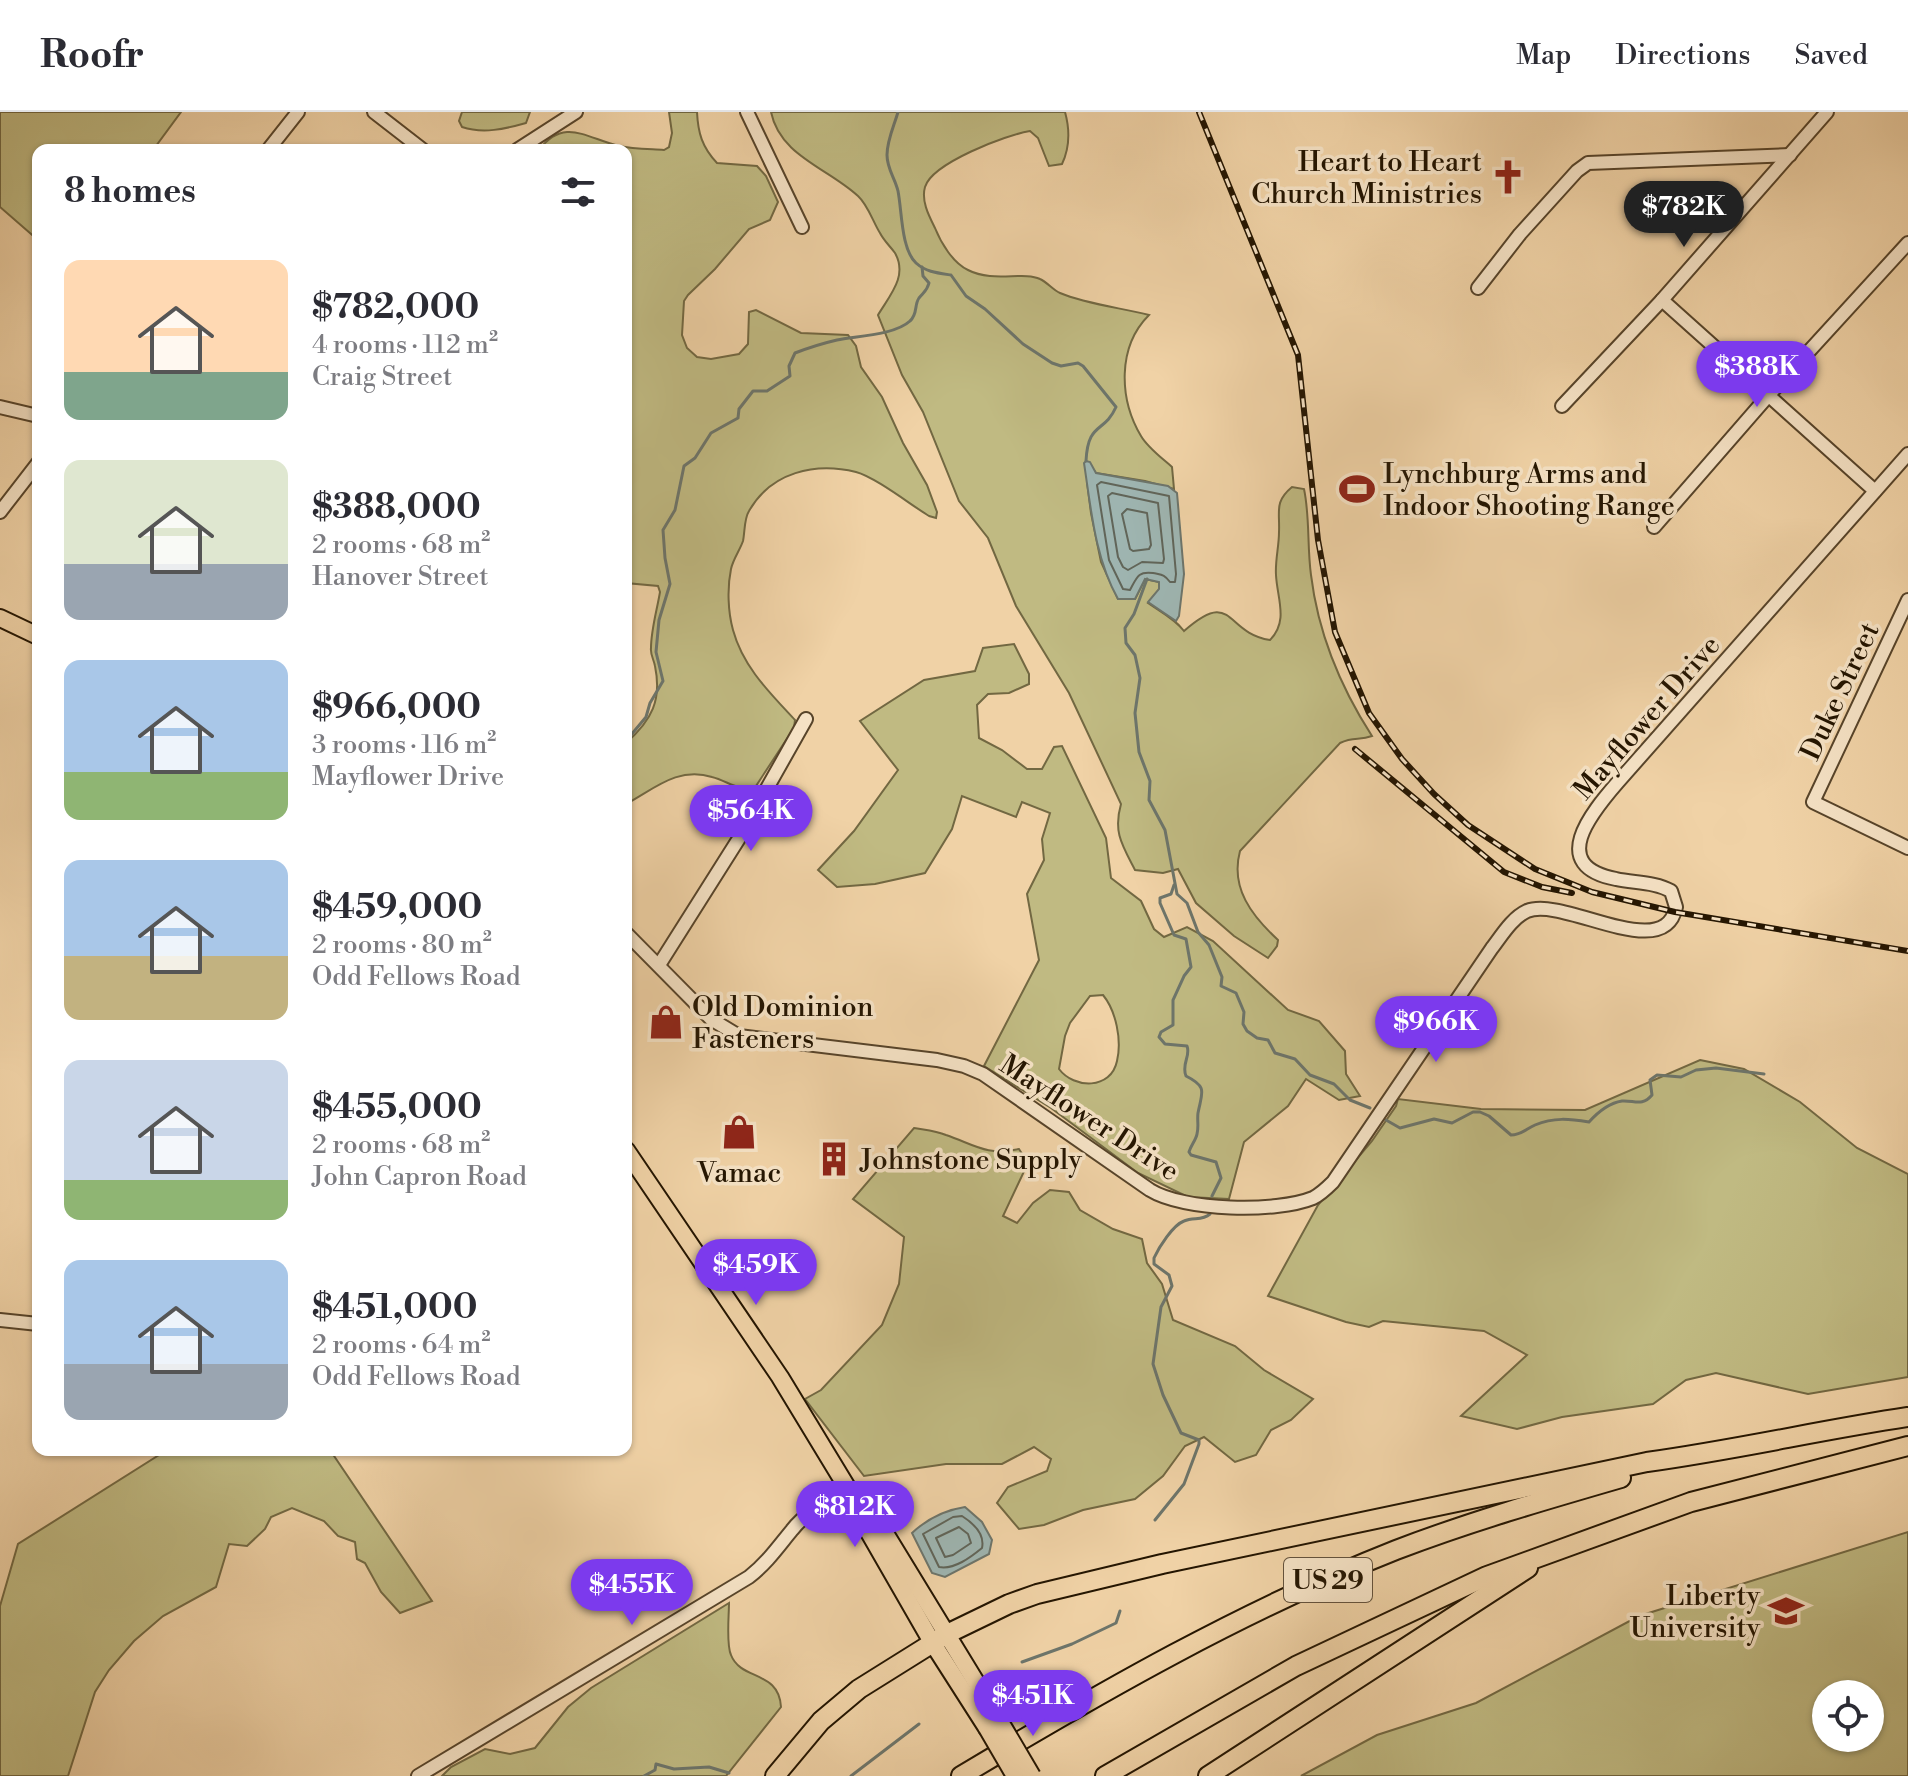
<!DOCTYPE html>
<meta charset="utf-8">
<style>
body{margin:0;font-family:"Libre Bodoni",serif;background:#f2f2f3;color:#2b2b33;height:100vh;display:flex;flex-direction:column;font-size:30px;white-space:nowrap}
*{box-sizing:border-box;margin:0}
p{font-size:26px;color:#7c7c81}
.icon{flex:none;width:44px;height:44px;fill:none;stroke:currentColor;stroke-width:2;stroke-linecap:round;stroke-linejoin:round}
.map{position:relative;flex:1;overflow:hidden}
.panel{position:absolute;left:32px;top:32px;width:600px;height:1312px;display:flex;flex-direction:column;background:#fff;border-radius:16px;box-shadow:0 2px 6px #0004}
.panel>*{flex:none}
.controls{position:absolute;left:1812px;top:1568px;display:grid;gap:16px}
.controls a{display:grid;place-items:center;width:72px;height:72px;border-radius:50%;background:#fff;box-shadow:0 2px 6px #0004;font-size:40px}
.price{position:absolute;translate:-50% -68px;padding:0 18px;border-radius:28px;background:#7c3aed;color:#fff;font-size:26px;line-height:52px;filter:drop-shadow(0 2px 4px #0008)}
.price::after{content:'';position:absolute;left:50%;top:48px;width:24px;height:18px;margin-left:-12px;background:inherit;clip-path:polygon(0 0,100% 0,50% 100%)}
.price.selected{background:#222;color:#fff}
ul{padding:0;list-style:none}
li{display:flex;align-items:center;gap:24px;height:200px;padding:0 32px}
li span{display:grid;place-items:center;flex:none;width:224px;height:160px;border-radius:16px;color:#555}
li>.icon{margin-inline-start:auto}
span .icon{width:96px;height:96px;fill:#fffc;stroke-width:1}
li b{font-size:34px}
h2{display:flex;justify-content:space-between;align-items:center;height:96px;padding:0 32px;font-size:34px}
header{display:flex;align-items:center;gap:48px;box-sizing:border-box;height:112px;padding:0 40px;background:#fff;border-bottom:2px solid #e1e1e2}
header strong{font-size:38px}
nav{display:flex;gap:44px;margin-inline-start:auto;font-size:28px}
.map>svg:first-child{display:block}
.green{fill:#c0ba82;stroke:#726842;stroke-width:2;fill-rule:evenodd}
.water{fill:#9eb5b1;stroke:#6d756b;stroke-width:2}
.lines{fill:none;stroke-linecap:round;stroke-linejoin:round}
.shore{stroke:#616559;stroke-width:2}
.stream{stroke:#6d756b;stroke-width:3}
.minor-casing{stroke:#57442a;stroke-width:16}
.major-casing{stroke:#241501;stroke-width:20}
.highway-casing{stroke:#241501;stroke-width:22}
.minor{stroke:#f5e2c5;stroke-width:12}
.major{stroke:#f0d2a6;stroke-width:16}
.highway{stroke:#f0d2a6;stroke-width:18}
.rail-casing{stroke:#241501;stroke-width:6}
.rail{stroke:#f5e2c5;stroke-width:3;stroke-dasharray:9;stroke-linecap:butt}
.major-bridge-casing{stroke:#241501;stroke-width:20;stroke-linecap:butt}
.major-bridge{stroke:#f0d2a6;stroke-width:16}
.labels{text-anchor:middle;stroke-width:7;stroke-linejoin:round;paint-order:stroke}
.shield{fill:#f5e2c5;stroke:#63523c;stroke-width:2}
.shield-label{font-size:26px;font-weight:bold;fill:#241501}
.poi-label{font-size:28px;fill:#241501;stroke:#f5e2c5;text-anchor:start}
.street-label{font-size:28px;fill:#241501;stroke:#f5e2c5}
</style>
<header>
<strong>Roofr</strong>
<nav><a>Map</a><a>Directions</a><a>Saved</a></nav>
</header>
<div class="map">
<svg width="1908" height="1664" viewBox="0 0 1908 1664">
<rect width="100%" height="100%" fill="#f0d2a6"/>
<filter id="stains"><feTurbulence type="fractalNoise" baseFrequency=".0025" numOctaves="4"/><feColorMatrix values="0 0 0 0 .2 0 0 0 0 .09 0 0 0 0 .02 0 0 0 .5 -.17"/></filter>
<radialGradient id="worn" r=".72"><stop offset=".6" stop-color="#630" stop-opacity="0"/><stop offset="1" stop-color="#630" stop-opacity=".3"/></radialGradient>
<g class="green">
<path d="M0,0H181L153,38H38V128L0,95Z"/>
<path d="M462,0H530L526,11C505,17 483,22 462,15L459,9Z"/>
<path d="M669,0H697C698,21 702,35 717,51L757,54L766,64L778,90L770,108L749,117L715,157L688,183L684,189L682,223L687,236L697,245L711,247L739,242L748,232L749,200L756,198L801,221L848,223L856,234L861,255L882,285L903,331L927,373L937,400L936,406L929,404C911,393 875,365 856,360C815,350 771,360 749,399C744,407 745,419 743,429C740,438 733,447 731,457C727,476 728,500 733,518C743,555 770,581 795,608L794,616L754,677C737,678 727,669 712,665C678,654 654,677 626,692V631C652,608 662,588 655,554C654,548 650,542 651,536C651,518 657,498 660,480L658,474L626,471V38H539C564,5 586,26 619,34C633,37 649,37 664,38L669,35L672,21Z"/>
<path d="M771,0H1065C1070,18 1070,35 1062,52L1049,54L1038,26L1030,19C1006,23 932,51 925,75C921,89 929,104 935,116C941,131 953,151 968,158C993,171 1023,159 1040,167C1047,170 1053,178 1060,181C1086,192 1122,196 1149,203C1117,235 1119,287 1141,324C1148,336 1162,346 1172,355L1174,377L1145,369L1096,361L1093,357L1087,370L1091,401L1101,450L1118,487H1135L1145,467L1159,470V478L1148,491C1161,500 1175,507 1184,519C1234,475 1224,521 1270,528C1289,509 1277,486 1276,463C1275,448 1279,435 1279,420C1280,399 1274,390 1292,375L1304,377C1310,405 1307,434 1311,463C1318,520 1341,576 1372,624C1359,629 1354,624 1340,631L1240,739C1230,776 1252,804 1278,828L1277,834L1268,846L1234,824L1196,791L1178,757L1163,761L1135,758C1122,733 1113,720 1121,692L1069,581L1016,494L988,426L959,389L923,300L902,263L878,203C890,183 908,164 895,141C890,134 884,129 880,121C873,110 868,93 858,84C828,56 780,44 771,0Z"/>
<path d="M1014,532L1029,562V572L1009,581L988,582L977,593L979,626L1002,638L1027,657H1042L1054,635L1062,634L1106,726L1111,766L1141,789L1154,817L1164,825L1187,815L1213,829L1288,898L1319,909L1345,939L1346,962L1360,984L1339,988L1306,967L1288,994L1244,1030L1229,1087L1188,1085L1138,1061L1051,996L984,954L1039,848L1027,782L1044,748L1042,727L1050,701L1022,690L1016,705L962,684L952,717L925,761L875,772L837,775L818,758L854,719L898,658L860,609L924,568L975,559L983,536ZM1103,883C1116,899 1122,928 1117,949C1111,978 1074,977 1059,957L1065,924L1070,911L1090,884Z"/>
<path d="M1700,948L1744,957L1800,990L1857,1036L1908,1062V1265L1808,1282L1716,1261L1686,1268L1653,1292L1562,1305L1517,1317L1461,1304L1527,1243L1484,1219L1383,1209L1369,1215L1346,1210L1268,1184L1318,1093L1372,1029L1396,994L1398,987L1481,997L1585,998Z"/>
<path d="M914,1016C925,1018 936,1019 946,1023C975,1033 986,1044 1019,1037L1028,1051L1003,1104L1017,1111L1033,1091L1050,1078L1069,1080L1080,1098L1113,1117L1142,1127L1147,1151L1162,1172L1173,1208L1235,1234L1264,1258L1313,1287L1291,1308L1271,1318L1256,1343L1235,1350L1204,1325L1185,1334L1163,1364L1135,1387L1083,1398L1044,1413L1019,1417L997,1391L1008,1375L1047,1359L1051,1347L1034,1335L1002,1352H946L864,1364L805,1287L821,1278L882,1213L899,1172L904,1125L853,1087Z"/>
<path d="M167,1338H330L432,1489L400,1501L381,1480L365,1451L357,1447L355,1430L338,1424L324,1409L292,1396L271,1405L265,1417L247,1434L229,1432L216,1475L163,1504L134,1529L109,1558L95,1580L68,1664H0V1494L18,1432Z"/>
<path d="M1908,1420V1664H1301L1377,1623L1476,1591L1639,1504ZM1826,1582H1870V1626H1826Z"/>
<path d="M729,1491C729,1504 726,1532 731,1543C741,1569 779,1558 781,1595L726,1664H442L451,1655L485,1637L510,1642L535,1636L568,1595L591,1576Z"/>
</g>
<g class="water">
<path d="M1086,349L1090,350L1096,361L1168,374L1177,381L1184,462L1179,504L1176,509L1148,490L1159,477V470L1145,467L1135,487H1118C1095,446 1091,397 1084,351Z"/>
<path d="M965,1395L982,1410L992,1428L989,1442L945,1465L932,1461L912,1421C927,1407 945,1398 965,1395Z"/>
</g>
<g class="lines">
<g class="shore">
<path d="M1101,370L1169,384L1176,462L1175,470H1170C1164,462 1162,463 1153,461C1138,459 1137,465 1130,478L1123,477L1109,448L1097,373Z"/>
<path d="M1112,381L1158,391L1164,447L1163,451L1142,450L1128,458L1123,455L1118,445L1108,384Z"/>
<path d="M1127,397L1147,401L1151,433L1149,437L1133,439L1130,437L1122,402Z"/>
<path d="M962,1404C973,1411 985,1422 982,1436C971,1445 954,1458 939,1455L923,1422L953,1405Z"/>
<path d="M959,1415L968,1422L971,1431L953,1443L945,1445L936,1426Z"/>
</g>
<g class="stream">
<path d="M898,0C894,14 887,28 887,43C887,57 895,66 898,79C902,99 901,137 916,151C926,160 937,161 951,163L966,184L985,197L1023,232L1052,251L1061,254L1078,251L1083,254L1116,295C1104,322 1088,309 1086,349"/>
<path d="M1147,467L1134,502L1125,516L1126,531L1135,543L1140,566L1135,601L1139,640L1150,669L1149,688L1165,718L1177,782L1187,791L1198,820L1209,833L1222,865L1221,874L1236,881L1244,900L1243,912L1247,919L1257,926L1268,928L1275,941L1295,947L1310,963L1334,972L1350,988L1370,996"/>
<path d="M626,629L646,605L650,591L663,569L656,540L659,508L670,472L665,446L663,418L675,398L684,354L695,346L711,321L738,306L739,297L753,279H767L790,264L789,254L795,241C808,236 824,231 837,228C857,224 895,223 910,209C918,202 914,193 919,186C924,180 927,179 929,171L923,164L922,155"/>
<path d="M1174,773L1171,782L1160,786V791L1174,823L1186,827L1191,855L1184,864L1173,888V913L1161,920L1159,925L1165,932L1187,934C1191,944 1181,952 1186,964C1208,975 1202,980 1198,1001C1197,1008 1199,1015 1197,1022C1196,1028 1191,1033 1189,1040L1191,1043L1216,1050L1221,1066L1212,1084"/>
<path d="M1386,1008L1400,1016L1434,1007L1452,1011L1473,1000H1480L1489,1004L1511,1023C1521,1023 1526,1017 1535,1013C1554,1005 1570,1007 1589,1010C1598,1000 1609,991 1622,989C1634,988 1642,995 1652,983L1650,968L1657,963L1681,965L1696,958L1716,956L1764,962"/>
<path d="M1155,1408L1184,1372L1199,1332V1328L1181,1321L1163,1283L1153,1252L1161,1195L1172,1174L1169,1163L1154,1152V1146C1159,1135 1173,1113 1184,1109C1194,1105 1202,1109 1210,1102"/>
<path d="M1022,1550L1072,1532L1116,1511L1120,1499"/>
<path d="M644,1664L655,1658L656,1652L674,1657L709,1655L729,1661"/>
<path d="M851,1664L919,1612"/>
</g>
<g class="minor-casing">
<g id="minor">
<path d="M374,0L423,38"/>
<path d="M747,0L802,115"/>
<path d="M268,38L298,0"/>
<path d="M517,38L576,0"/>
<path d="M1478,176L1520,122L1577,59L1588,51L1790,43"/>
<path d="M1662,188L1875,379"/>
<path d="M1562,294L1662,188L1827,0"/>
<path d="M0,295L38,304"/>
<path d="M0,400L38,351"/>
<path d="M1654,415L1768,284L1908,131"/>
<path d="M1908,488L1813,690L1908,736"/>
<path d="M626,821L711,907L739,924L937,948L964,954L983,962L1150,1078C1184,1099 1276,1101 1313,1086C1321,1082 1327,1076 1333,1070L1492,836C1502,823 1512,806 1527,799C1564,784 1664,853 1676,795L1671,779C1655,770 1634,771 1616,767C1547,754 1591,701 1618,670L1908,342"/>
<path d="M659,853L738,728L806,607"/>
<path d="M0,1208L38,1212"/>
<path d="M418,1664L749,1465C767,1451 778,1435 792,1418C806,1400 828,1389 848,1377"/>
</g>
</g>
<g class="major-casing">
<g id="major">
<path d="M0,506L38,524"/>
<path d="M626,1038L780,1265L848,1377L855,1396L932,1530L987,1616"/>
<path d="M849,1378L869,1395L999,1608"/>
</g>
</g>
<g class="highway-casing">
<g id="highway">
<path d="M775,1664L821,1609L859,1577L947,1522L1009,1492L1037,1482L1162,1452L1647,1350C1735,1338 1821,1318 1908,1305"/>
<path d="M961,1664C1101,1580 1244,1498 1396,1438C1469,1410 1545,1388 1621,1366"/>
<path d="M1105,1664L1296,1554L1487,1464L1691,1390L1908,1334"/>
<path d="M1208,1664L1528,1456"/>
</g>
</g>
<use href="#minor" class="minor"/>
<use href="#major" class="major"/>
<use href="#highway" class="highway"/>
<g class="rail-casing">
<g id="rail">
<path d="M1199,0L1298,243L1318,428L1335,520L1369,601L1402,647L1434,682L1468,713L1535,757L1592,780L1675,800L1908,839"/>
<path d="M1355,637L1504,760L1542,775L1572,781"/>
</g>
</g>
<use href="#rail" class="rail"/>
<g class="major-bridge-casing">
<g id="major-bridge">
<path d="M999,1608L1032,1664"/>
<path d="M987,1616L1015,1664"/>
</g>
</g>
<use href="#major-bridge" class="major-bridge"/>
</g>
<defs>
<g id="church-bare" transform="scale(2.76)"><path d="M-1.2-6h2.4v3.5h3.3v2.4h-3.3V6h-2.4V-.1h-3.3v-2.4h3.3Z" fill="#8f2418" stroke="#f5e2c5" stroke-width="2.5" paint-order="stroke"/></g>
<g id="stadium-bare" transform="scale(2.76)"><path d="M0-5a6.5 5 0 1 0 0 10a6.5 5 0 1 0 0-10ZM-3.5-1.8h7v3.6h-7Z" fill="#8f2418" stroke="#f5e2c5" stroke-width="2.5" paint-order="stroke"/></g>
<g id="shop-bare" transform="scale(2.76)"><path d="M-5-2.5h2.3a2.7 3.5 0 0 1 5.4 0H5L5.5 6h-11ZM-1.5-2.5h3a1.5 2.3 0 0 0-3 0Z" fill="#8f2418" stroke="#f5e2c5" stroke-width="2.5" paint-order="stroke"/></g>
<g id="building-bare" transform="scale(2.76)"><path d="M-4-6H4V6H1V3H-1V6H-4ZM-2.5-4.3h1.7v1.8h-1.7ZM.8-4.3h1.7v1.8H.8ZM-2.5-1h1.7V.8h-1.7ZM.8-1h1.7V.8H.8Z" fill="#8f2418" stroke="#f5e2c5" stroke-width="2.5" paint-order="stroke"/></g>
<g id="university-bare" transform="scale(2.76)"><path d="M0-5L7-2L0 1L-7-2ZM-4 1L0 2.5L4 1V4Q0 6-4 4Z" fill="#8f2418" stroke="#f5e2c5" stroke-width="2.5" paint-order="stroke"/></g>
</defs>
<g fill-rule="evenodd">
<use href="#church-bare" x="1508" y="65"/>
<use href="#stadium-bare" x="1357" y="377"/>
<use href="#shop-bare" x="666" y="910"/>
<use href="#shop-bare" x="739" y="1020"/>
<use href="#building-bare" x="834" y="1047"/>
<use href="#university-bare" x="1786" y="1499"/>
</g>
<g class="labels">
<rect class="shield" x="1284" y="1446" width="88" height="44" rx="6"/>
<g class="shield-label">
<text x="1328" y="1477">US 29</text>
</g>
<g class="poi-label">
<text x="1482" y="59" text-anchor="end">Heart to Heart<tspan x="1482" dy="32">Church Ministries</tspan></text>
<text x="1383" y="371">Lynchburg Arms and<tspan x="1383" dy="32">Indoor Shooting Range</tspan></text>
<text x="692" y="904">Old Dominion<tspan x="692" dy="32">Fasteners</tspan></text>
<text x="860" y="1057">Johnstone Supply</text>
<text x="739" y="1070" text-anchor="middle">Vamac</text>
<text x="1760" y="1493" text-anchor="end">Liberty<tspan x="1760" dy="32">University</tspan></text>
</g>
<g class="street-label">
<text transform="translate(1839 579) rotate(-65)" y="10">Duke Street</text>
<text transform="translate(1646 605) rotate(-49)" y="10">Mayflower Drive</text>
<text transform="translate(1090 1005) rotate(33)" y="10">Mayflower Drive</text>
</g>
</g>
<rect width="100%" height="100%" filter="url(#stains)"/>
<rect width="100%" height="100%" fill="url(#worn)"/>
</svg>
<div class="controls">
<a><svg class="icon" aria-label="locate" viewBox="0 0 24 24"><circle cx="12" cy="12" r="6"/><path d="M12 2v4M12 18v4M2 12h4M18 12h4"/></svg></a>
</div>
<b class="price selected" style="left:1684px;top:137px">$782K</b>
<b class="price" style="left:1757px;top:297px">$388K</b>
<b class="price" style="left:751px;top:741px">$564K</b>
<b class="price" style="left:1436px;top:952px">$966K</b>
<b class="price" style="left:756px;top:1195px">$459K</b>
<b class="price" style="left:855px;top:1437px">$812K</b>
<b class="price" style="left:632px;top:1515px">$455K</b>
<b class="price" style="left:1033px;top:1626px">$451K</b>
<section class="panel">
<h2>8 homes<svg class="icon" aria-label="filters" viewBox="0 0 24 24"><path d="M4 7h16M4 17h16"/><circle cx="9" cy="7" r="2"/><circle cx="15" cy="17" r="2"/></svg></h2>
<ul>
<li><span style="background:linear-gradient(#ffd9b3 70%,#7fa58c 0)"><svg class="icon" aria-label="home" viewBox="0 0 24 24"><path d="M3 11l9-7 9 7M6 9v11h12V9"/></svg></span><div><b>$782,000</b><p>4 rooms · 112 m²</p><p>Craig Street</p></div></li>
<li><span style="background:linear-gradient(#dfe7d0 65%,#9aa5b1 0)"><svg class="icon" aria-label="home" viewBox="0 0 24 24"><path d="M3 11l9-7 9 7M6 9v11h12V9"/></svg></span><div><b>$388,000</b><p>2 rooms · 68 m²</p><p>Hanover Street</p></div></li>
<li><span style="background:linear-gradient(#a9c7e8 70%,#8fb573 0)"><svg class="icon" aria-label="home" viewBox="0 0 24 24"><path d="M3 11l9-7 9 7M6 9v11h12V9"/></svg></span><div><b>$966,000</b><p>3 rooms · 116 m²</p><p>Mayflower Drive</p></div></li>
<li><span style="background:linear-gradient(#a9c7e8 60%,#c2b280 0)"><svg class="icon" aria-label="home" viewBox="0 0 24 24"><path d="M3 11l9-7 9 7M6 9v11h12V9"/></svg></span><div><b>$459,000</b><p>2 rooms · 80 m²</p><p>Odd Fellows Road</p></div></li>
<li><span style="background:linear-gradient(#c9d6e8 75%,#8fb573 0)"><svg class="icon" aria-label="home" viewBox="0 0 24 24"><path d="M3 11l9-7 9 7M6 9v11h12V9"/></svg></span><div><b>$455,000</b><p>2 rooms · 68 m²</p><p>John Capron Road</p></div></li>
<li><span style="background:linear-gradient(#a9c7e8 65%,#9aa5b1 0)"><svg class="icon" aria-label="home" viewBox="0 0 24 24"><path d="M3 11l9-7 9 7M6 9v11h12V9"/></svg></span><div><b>$451,000</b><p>2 rooms · 64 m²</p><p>Odd Fellows Road</p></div></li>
</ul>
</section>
</div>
